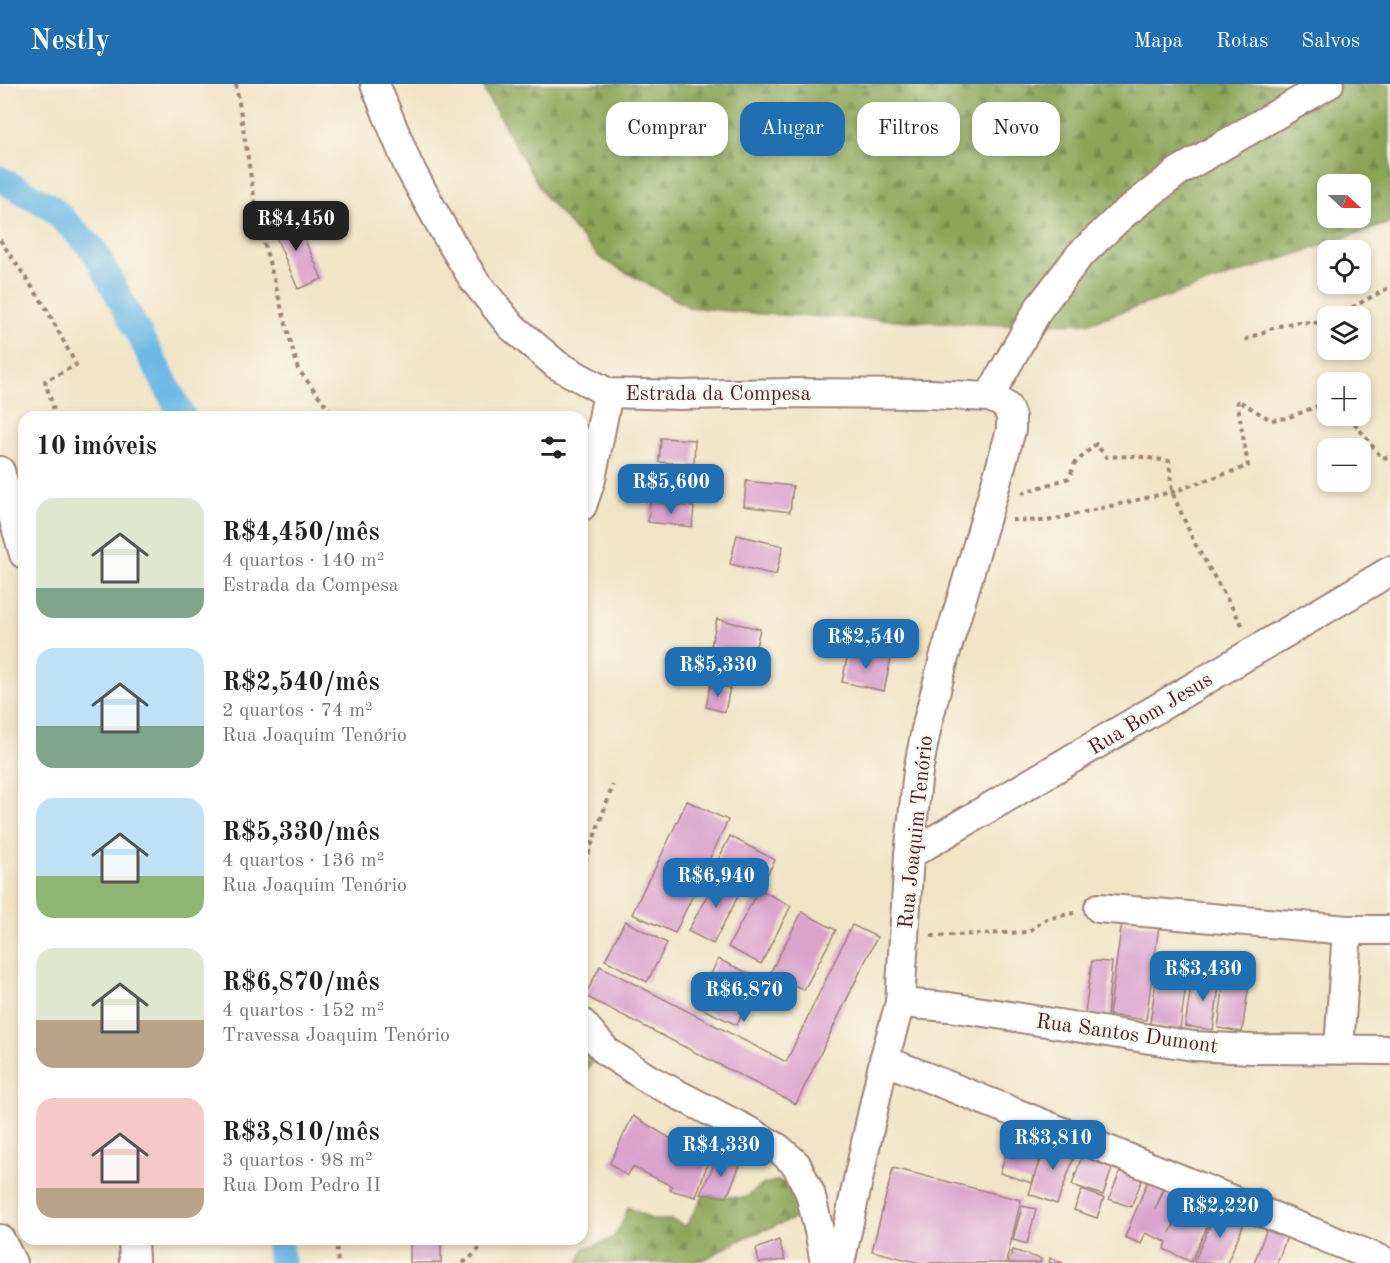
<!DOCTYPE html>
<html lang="pt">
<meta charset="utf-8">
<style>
body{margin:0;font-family:"Old Standard TT",serif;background:#f2f2f2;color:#222;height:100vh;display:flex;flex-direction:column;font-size:22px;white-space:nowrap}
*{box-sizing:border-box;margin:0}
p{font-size:20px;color:#767676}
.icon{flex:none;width:33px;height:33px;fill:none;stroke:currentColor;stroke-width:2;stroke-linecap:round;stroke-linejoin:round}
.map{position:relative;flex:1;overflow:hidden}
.sheet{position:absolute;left:18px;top:327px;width:570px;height:834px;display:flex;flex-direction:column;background:#fff;border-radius:18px;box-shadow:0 3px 9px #0003}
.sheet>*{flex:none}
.hud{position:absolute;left:606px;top:18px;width:570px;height:54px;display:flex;gap:12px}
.needle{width:39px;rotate:111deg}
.buttons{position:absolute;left:1317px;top:90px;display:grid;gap:12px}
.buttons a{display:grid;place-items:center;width:54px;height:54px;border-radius:12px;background:#fff;box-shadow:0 3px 9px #0003;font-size:30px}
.price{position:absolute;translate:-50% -51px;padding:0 14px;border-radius:12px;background:#1f6fb2;color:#fff;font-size:20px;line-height:39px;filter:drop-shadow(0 2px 3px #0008)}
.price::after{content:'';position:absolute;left:50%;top:36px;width:18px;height:14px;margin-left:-9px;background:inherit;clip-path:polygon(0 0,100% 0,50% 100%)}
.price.current{background:#222;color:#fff}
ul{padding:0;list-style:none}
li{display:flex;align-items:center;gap:18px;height:150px;padding:0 18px}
li span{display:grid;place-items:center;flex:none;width:168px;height:120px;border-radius:18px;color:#555}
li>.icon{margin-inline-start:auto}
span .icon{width:72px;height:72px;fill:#fffc;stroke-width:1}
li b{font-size:26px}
h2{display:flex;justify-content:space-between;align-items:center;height:72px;padding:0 18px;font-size:26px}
.pill{padding:0 21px;border-radius:18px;background:#fff;box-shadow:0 3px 9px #0003;font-size:21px;line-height:54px}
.pill.current{background:#1f6fb2;color:#fff}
header{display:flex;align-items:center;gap:36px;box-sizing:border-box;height:84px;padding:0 30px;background:#1f6fb2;color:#fff}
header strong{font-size:28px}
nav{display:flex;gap:33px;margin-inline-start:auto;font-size:21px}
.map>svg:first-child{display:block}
.forest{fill:url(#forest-firs);stroke:#6b6242;stroke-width:1.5;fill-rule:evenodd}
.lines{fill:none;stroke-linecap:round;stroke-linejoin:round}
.canal{stroke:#6bb8e5;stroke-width:27}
.building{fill:#d9a3ce}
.street-casing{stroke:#9e8278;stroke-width:32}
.path{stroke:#9e8278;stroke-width:4;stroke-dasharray:4.5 4.5;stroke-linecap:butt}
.street{stroke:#fff;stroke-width:28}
.labels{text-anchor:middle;stroke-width:4.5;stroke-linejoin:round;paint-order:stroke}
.street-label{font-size:21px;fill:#4a1f2b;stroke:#fbf7ec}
</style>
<header>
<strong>Nestly</strong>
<nav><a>Mapa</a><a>Rotas</a><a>Salvos</a></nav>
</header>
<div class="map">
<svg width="1390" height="1179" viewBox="0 0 1390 1179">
<defs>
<pattern id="forest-firs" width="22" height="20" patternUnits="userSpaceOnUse" patternTransform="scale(1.5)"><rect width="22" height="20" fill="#8ca659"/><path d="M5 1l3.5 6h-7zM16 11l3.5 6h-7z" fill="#74874a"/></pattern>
</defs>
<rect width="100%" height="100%" fill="#fbf7ec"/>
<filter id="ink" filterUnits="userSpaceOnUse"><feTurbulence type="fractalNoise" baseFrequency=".0167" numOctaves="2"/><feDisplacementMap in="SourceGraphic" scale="12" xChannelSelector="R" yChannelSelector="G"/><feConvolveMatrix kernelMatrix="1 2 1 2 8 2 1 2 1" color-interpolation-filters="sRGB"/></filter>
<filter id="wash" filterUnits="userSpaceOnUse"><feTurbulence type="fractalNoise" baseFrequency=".008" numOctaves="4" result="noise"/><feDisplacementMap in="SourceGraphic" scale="24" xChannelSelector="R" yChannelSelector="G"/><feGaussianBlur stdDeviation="1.35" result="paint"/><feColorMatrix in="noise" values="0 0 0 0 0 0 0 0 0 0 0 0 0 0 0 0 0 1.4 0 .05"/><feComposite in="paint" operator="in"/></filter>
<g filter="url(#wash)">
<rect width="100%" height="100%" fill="#f1e4c6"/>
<g class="forest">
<path d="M483,0H1390V139L1088,239L1004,241L760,230L689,223L600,174L546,114L487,12ZM1328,100H1360V134H1328Z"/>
<path d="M582,961L596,972L582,993Z"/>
<path d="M776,1097L790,1100L806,1130L746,1153L705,1175L691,1179H578L585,1164C618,1156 616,1154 628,1123L653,1136H671L686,1142L704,1111L745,1114L764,1100Z"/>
</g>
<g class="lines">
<g class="canal">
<path d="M0,95L51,123L94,166L183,333"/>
<path d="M278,1155L282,1179"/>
</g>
</g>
<g id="blocks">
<g class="building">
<path d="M294,131L322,195L298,205L271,141Z"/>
<path d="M661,354L695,356L694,380L659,378Z"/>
<path d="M746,397L793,402L790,428L744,422Z"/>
<path d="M650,418L694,423L692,443L648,438Z"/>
<path d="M737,451L783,462L776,491L730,480Z"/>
<path d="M717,535L760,545L754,571L711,562Z"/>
<path d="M849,565L891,574L884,607L842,598Z"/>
<path d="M711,599L730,604L725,628L706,623Z"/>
<path d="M687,717L728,736L675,849L632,830L649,794L650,795Z"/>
<path d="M730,752L775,776L761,802L717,778Z"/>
<path d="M719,790L743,803L713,860L688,847Z"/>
<path d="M759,805L791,822L761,880L728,863Z"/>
<path d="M802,828L836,846L804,906L770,889Z"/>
<path d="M625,837L667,859L647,898L605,876Z"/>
<path d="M1122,838L1159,842L1146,936L1109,931Z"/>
<path d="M852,841L877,853L796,1020L585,912L600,882L786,978Z"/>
<path d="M718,875L759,894L737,941L696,922Z"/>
<path d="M1092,877L1112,878L1107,933L1085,929Z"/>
<path d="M1226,883L1251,886L1242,948L1218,944Z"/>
<path d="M1157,888L1187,892L1180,945L1150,940Z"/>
<path d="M1193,890L1220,894L1213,946L1185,942Z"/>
<path d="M633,1032L688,1065L691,1057L711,1069L696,1113L670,1106L672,1102L633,1083L627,1092L610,1079Z"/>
<path d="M1012,1051L1044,1061L1032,1099L1000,1089Z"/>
<path d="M1048,1055L1077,1065L1057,1120L1029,1110Z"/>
<path d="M1083,1069L1114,1079L1103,1111L1072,1101Z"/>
<path d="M719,1070L740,1081L727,1113L700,1110Z"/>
<path d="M1122,1083L1144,1091L1131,1123L1109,1115Z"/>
<path d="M893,1084L1021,1116L1006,1179H920L872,1167Z"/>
<path d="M1151,1089L1167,1095L1155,1126L1166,1101L1187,1109L1170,1149L1189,1111L1216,1123L1191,1178L1164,1165L1167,1158L1145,1149L1141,1160L1125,1153Z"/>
<path d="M1082,1106L1104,1114L1097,1134L1074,1126Z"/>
<path d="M1022,1122L1036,1125L1027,1160L1013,1156Z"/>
<path d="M1217,1125L1245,1137L1227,1179H1197L1194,1178Z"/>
<path d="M1268,1142L1288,1150L1277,1179H1254Z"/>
<rect x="410" y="1155" width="31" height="24"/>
<path d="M779,1156L785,1176L759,1179L756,1165Z"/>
<path d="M1013,1166L1041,1175L1040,1179H1008Z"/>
<path d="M1050,1174L1063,1179H1049Z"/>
</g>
</g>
</g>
<g filter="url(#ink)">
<use href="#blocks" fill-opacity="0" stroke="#9e8278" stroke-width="1.5"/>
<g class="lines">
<g class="street-casing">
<g id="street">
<path d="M375,0L408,81L443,145L474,196L511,242L557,281L608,309L681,311L789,309L930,310L989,313L999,317L1007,323L1011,333V346L994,406L944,574L927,641L918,687L909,771L900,919L884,976L840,1179"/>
<path d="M989,313L1039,224L1079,172L1121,132L1179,87L1329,0"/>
<path d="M0,387L24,470"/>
<path d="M582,422L591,395L608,309"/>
<path d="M909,771L1390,487"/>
<path d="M1099,824L1347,846H1390"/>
<path d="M900,919L949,923L997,930L1193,962L1252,965L1390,966"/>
<path d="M582,939L607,968L650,996L754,1050L778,1064L796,1080L810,1109L820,1151L825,1179"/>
<path d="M1339,965L1347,846"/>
<path d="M884,976L1389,1179"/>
<path d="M0,1155L12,1179"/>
<path d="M133,1155L134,1179"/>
</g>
</g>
<g class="path">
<path d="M236,0L258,137L298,285L335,333"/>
<path d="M0,156L45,222L76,281L45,297L56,333"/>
<path d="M1336,232L1390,203"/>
<path d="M1245,256L1275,243L1297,238L1324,239L1328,237"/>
<path d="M1349,332L1381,373L1390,374"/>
<path d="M1022,409L1069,394L1075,379L1096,360L1106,373L1135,372L1169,377L1172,408L1194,458L1244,544"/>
<path d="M1012,436L1047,437L1076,430L1172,408L1248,382L1237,316L1271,336L1287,334L1328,318"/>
<path d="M582,787L613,701"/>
<path d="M931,852L1028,848L1046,835L1074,829"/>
<path d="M336,1155L338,1179"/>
<path d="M463,1179C472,1173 481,1165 484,1155"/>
</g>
<use href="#street" class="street"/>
</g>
</g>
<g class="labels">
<g class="street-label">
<text x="718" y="316">Estrada da Compesa</text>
<text transform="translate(1150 629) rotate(-31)" y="7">Rua Bom Jesus</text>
<text transform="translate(915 748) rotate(-84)" y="7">Rua Joaquim Tenório</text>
<text transform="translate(1127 949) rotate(8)" y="7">Rua Santos Dumont</text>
</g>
</g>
</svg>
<div class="buttons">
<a><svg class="needle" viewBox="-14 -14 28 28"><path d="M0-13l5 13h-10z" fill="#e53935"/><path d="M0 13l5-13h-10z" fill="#767676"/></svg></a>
<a><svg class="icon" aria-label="locate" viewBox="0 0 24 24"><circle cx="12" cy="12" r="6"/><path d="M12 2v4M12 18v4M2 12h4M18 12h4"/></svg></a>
<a><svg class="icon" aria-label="layers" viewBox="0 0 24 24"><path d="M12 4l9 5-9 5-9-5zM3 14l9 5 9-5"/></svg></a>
<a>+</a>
<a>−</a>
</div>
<b class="price current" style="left:296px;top:168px">R$4,450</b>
<b class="price" style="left:671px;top:431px">R$5,600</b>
<b class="price" style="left:866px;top:586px">R$2,540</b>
<b class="price" style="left:718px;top:614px">R$5,330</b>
<b class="price" style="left:716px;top:825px">R$6,940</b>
<b class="price" style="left:1203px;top:918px">R$3,430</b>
<b class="price" style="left:744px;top:939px">R$6,870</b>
<b class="price" style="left:1053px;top:1087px">R$3,810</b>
<b class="price" style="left:721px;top:1094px">R$4,330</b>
<b class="price" style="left:1220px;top:1155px">R$2,220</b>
<div class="hud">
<a class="pill">Comprar</a>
<a class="pill current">Alugar</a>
<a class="pill">Filtros</a>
<a class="pill">Novo</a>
</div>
<section class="sheet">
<h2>10 imóveis<svg class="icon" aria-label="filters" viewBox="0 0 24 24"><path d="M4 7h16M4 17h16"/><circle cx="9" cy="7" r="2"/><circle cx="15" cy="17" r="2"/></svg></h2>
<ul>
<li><span style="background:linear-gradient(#dfe7d0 75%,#7fa58c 0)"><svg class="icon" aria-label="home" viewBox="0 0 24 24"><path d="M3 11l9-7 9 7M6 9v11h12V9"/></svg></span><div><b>R$4,450/mês</b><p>4 quartos · 140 m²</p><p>Estrada da Compesa</p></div></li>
<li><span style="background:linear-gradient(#bfe0f5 65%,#7fa58c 0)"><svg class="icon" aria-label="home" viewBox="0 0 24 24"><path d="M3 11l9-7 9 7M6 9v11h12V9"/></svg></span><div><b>R$2,540/mês</b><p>2 quartos · 74 m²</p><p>Rua Joaquim Tenório</p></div></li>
<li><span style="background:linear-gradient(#bfe0f5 65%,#8fb573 0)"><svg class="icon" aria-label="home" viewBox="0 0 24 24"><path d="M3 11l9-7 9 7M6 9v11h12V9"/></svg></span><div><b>R$5,330/mês</b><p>4 quartos · 136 m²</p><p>Rua Joaquim Tenório</p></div></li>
<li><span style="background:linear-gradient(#dfe7d0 60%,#b9a48a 0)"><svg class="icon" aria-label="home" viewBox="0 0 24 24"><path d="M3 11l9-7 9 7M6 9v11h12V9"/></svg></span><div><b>R$6,870/mês</b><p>4 quartos · 152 m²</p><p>Travessa Joaquim Tenório</p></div></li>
<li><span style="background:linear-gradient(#f6c9c9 75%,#b9a48a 0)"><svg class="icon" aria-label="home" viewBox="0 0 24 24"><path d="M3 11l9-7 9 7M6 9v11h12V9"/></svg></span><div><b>R$3,810/mês</b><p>3 quartos · 98 m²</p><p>Rua Dom Pedro II</p></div></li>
</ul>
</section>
</div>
